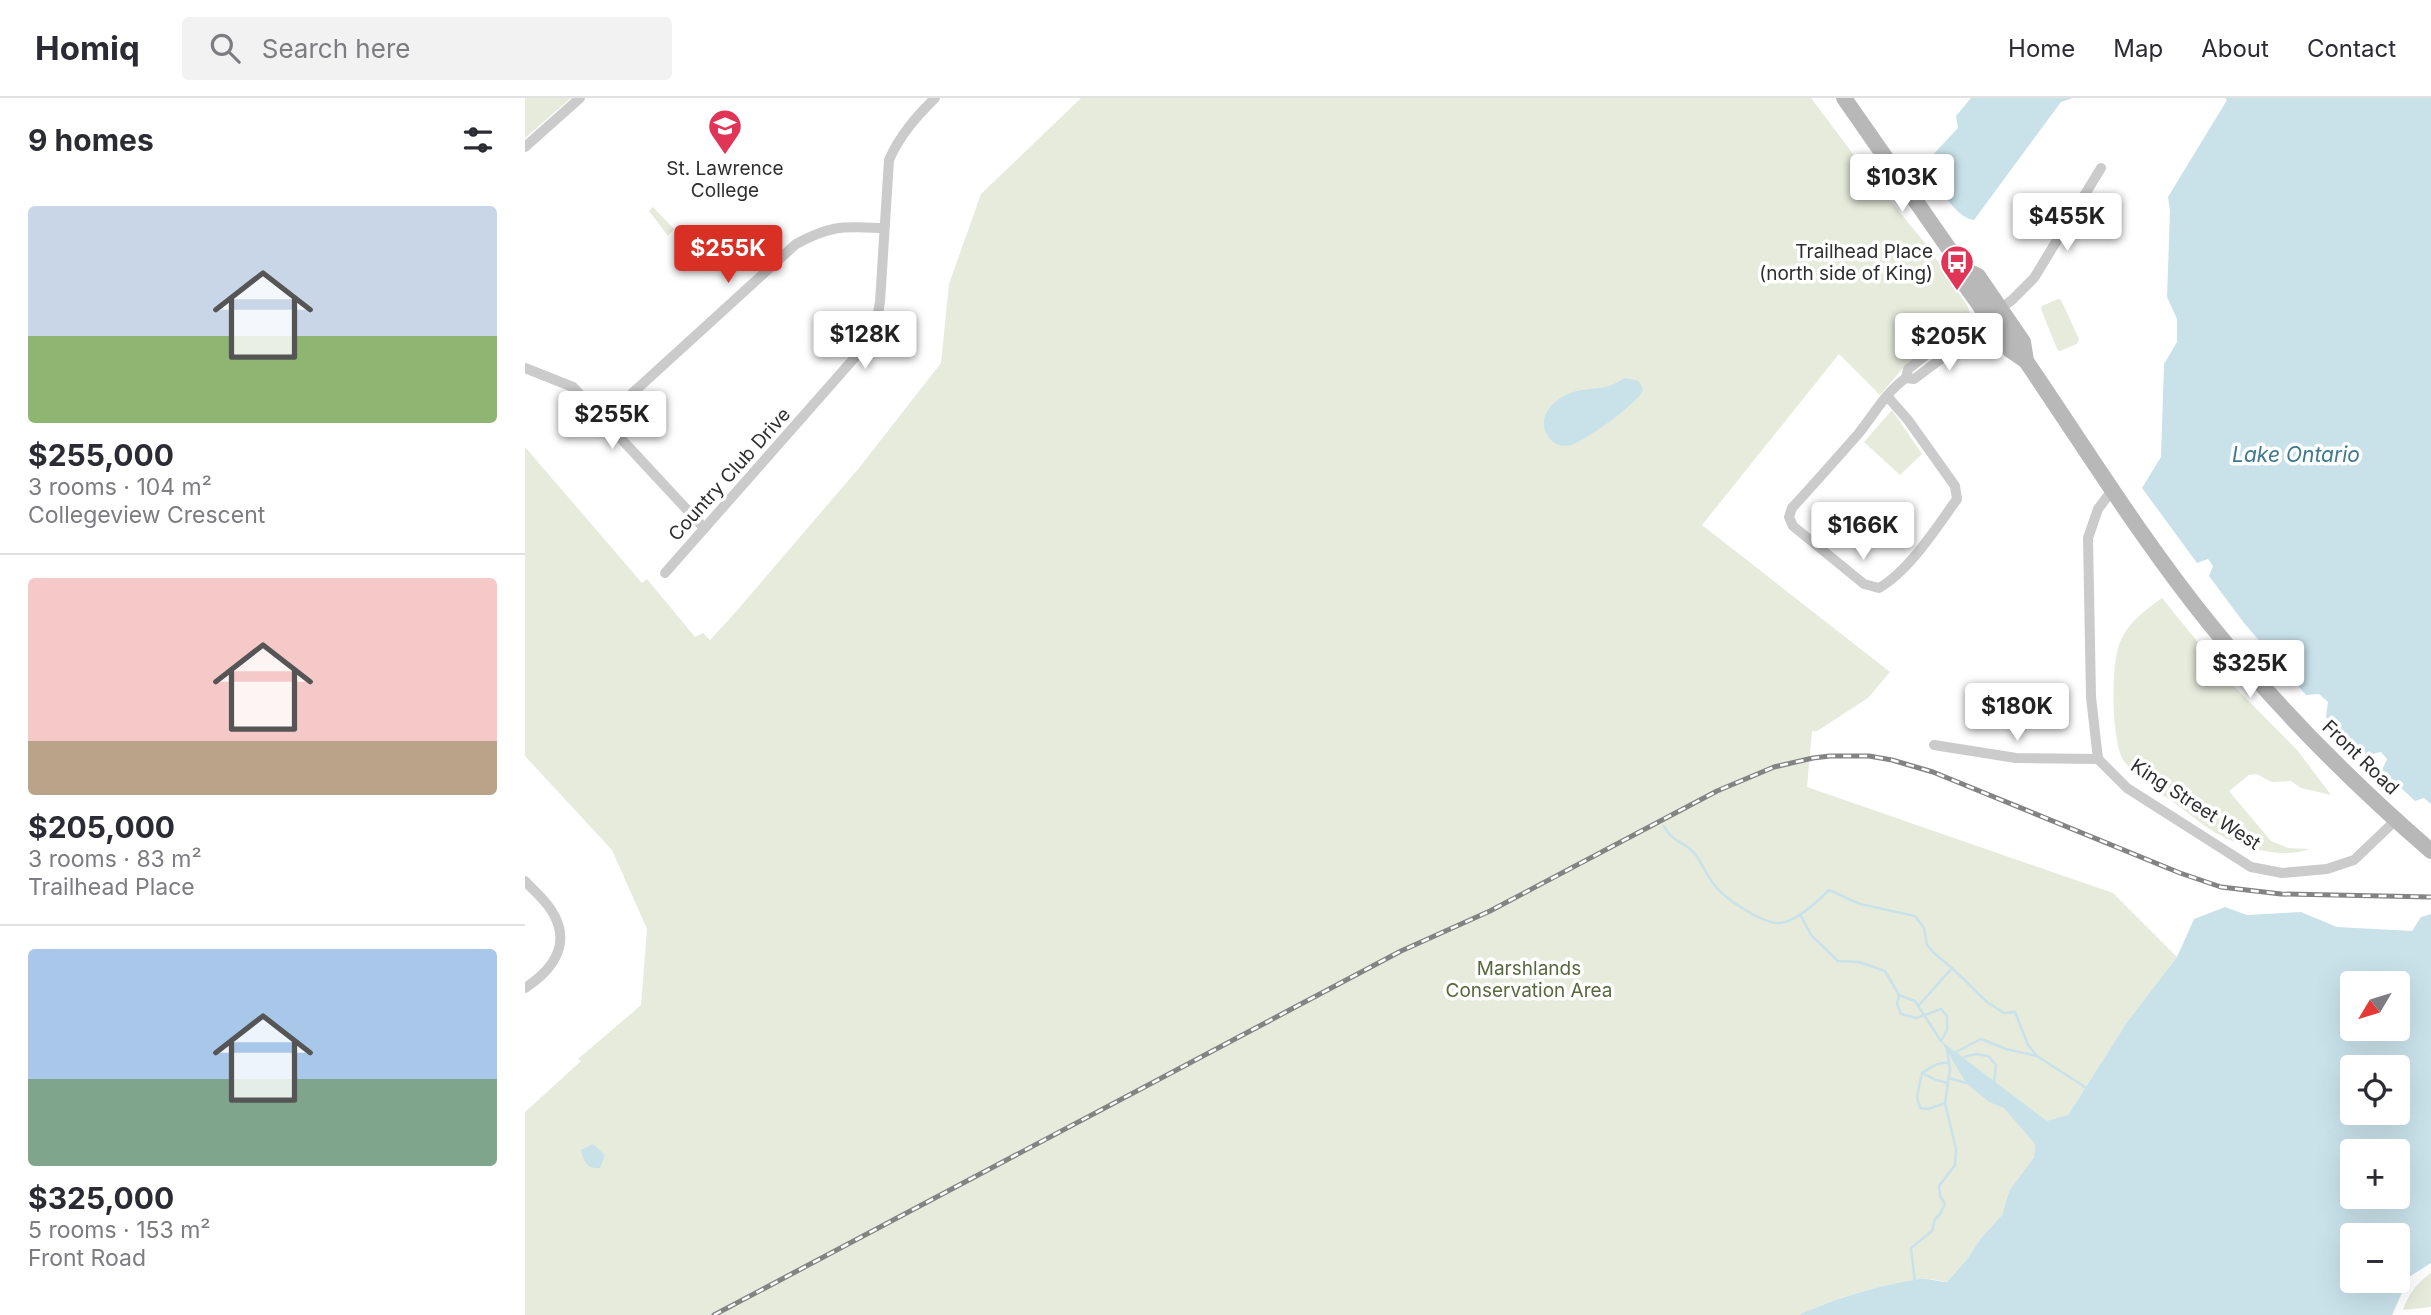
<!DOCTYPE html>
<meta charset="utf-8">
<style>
body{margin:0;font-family:Inter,sans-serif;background:#f2f2f3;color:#2b2b33;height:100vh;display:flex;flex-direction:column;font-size:26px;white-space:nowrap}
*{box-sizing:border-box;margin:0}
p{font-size:23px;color:#7c7c81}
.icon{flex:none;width:38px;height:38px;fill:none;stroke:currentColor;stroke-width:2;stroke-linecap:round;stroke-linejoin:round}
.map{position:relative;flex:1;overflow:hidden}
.side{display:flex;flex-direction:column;background:#fff;width:525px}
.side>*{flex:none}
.needle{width:46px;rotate:232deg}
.fabs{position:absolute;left:1815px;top:873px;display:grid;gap:14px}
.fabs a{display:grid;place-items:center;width:70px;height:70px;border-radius:7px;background:#fff;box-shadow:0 7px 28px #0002;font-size:35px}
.price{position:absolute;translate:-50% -60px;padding:0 16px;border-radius:7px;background:#fff;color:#222;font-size:23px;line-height:46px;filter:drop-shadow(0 2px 4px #0008)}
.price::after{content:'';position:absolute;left:50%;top:42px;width:21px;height:16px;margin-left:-10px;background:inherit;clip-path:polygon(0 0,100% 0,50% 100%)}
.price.current{background:#d93025;color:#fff}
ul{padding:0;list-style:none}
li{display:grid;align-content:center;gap:14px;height:371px;padding:0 28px}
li+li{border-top:2px solid #e1e1e2}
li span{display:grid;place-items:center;height:217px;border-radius:7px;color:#555}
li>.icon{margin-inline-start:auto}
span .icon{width:126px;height:126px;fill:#fffc;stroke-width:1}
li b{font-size:30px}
h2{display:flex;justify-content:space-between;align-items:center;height:84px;padding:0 28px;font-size:30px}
header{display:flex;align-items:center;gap:42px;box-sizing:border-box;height:98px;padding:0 35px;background:#fff;border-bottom:2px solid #e1e1e2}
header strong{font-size:33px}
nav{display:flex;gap:38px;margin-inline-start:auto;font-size:24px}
.search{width:490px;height:63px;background:#f2f2f3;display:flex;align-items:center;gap:18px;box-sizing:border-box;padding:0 24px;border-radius:7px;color:#7c7c81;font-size:26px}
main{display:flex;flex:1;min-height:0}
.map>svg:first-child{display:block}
.green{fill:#e6ebdc}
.water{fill:#c9e2ea;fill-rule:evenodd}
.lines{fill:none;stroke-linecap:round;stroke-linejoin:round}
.stream{stroke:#c9e2ea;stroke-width:2.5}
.minor{stroke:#cbcbcb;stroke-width:10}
.secondary{stroke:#b8b8b8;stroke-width:16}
.rail-casing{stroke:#838383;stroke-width:5}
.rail{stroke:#fff;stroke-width:2.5;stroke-dasharray:8;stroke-linecap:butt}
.labels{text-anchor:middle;stroke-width:7;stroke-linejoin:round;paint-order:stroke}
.poi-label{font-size:19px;fill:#2e2e2e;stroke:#fff}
.street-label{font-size:19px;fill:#2e2e2e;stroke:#fff}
.park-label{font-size:19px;fill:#57683d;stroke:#fff}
.water-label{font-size:21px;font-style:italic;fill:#3e798e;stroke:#fff}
</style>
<header>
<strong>Homiq</strong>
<div class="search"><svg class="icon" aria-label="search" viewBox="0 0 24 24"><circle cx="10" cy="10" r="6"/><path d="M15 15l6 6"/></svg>Search here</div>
<nav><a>Home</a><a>Map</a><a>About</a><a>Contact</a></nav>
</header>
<main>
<section class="side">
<h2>9 homes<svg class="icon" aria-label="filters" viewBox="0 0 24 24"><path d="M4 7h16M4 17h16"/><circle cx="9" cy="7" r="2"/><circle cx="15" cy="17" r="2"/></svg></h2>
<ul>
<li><span style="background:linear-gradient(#c9d6e8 60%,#8fb573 0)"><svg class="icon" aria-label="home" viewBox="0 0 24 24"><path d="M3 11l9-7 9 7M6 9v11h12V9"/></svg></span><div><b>$255,000</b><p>3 rooms · 104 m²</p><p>Collegeview Crescent</p></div></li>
<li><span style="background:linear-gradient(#f6c9c9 75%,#b9a48a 0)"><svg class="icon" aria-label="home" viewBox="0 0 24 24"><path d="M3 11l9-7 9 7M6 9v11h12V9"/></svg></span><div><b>$205,000</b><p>3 rooms · 83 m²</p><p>Trailhead Place</p></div></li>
<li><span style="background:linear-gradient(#a9c7e8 60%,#7fa58c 0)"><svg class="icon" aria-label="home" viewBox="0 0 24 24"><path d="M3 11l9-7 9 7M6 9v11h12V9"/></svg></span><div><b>$325,000</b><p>5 rooms · 153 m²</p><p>Front Road</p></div></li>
</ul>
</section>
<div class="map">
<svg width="1906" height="1217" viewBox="0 0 1906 1217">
<rect width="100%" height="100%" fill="#fff"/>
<g class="green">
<path d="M0,0H46L0,40Z"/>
<path d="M556,0H1286L1337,68L1404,150L1443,209L1445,215L1442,223L1413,243L1408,241L1399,247L1398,253L1379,269L1355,297L1314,256L1177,427L1365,574L1343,600L1292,633H1287L1282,689L1588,795L1652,859L1602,924L1543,1017L1510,1046L1509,1059L1484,1093L1477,1117L1456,1140L1442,1161L1422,1184C1414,1183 1403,1180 1395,1181C1355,1188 1310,1199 1274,1217H0V1014L56,963L53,961L116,907L122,831L87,752L0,658V349L117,485L122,481L170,539L178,535L185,542L209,516L334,370L416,265L424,186L456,96Z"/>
<path d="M128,109L149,131L143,138L124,113Z"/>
<path d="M1533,201L1536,202L1554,241L1552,246L1535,253L1532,251L1516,211L1517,208Z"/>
<path d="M1367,312L1397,356L1375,377L1339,344Z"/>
<path d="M1637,500L1705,584L1773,653L1806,697L1776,690L1766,683L1746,684L1732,676L1724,677L1704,693L1746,743L1763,750L1785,751C1759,761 1721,751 1697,738C1680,730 1664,715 1648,704C1631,692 1612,681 1599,663C1586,645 1586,568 1594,547C1602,525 1619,513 1637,500Z"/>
<path d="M1906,1175V1209L1878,1212C1883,1196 1892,1185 1906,1175Z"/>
</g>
<g class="water">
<path d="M1446,0H1548L1536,4L1449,122C1430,120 1408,82 1400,65L1433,30L1431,18Z"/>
<path d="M1700,0H1906V706L1899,700L1890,703L1857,672L1862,661L1856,654L1842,657L1801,619L1803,604L1794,596L1781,597L1719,525L1684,478L1688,468L1683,461L1672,465L1617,390L1636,359L1639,266L1652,244V221L1642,199L1645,113L1643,99L1702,2Z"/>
<path d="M1100,280L1114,283L1118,292C1112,306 1062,342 1046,347C1037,350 1028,346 1023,338C1011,320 1027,303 1043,296C1054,291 1069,291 1081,289C1088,287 1094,283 1100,280Z"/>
<path d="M1700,809L1722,817L1776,814L1812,829L1887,833L1896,819L1906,816V1165L1884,1179L1867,1217H1274C1309,1200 1356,1187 1395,1181C1403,1180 1414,1184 1422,1184L1442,1161L1456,1140L1477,1117L1484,1093L1509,1059L1510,1046L1479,1010L1464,1004L1441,985L1416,943L1522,1023L1543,1017L1602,924L1652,859L1669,821ZM1827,886H1872V931H1827ZM1827,970H1872V1015H1827ZM1827,1054H1872V1099H1827ZM1827,1138H1872V1183H1827Z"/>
<path d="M68,1046L80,1057L75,1070C62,1072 58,1062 56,1052Z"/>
</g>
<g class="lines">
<g class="stream">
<path d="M1139,728C1148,746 1159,742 1170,756C1178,766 1182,778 1190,788C1201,801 1237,826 1255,825C1271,824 1293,803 1304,792L1335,806L1390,818L1399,830L1402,847L1409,855L1427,870L1462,904L1479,915L1490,914L1503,947L1512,958"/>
<path d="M1275,816L1286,837L1313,863L1334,864L1360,873L1374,897L1390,903L1416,943"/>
<path d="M1374,897L1372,906L1376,916L1391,920L1416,911L1422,918V932L1416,943"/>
<path d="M1394,907L1427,870"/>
<path d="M1431,954L1456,941L1481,951L1512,958L1560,989"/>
<path d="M1439,959L1451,956L1463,958L1471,967L1469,985"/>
<path d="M1397,975L1411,982L1423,985"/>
<path d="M1424,980L1441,985"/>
<path d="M1420,1005L1404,1011L1395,1010L1392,999L1397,975C1405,970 1414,963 1424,965"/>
<path d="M1390,1184L1386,1150L1407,1133L1410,1121L1415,1116L1420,1106L1415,1098L1414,1088L1430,1067L1431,1051L1420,1005L1425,971L1422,952"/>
</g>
<g class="minor">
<path d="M0,49L55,0"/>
<path d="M0,270L48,289L179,430"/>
<path d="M1381,280L1383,271C1402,257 1422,236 1446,232"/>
<path d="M1362,298L1383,322L1430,388L1432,401C1412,429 1384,473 1354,490L1339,486L1268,428L1264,419L1267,410C1290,385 1312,360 1334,335C1349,316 1361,294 1381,280L1389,281L1440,243L1446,232L1487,202L1509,180L1576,70"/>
<path d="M79,321L271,146C308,126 319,129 359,130"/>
<path d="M1588,391L1573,411L1563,440L1566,599L1573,661L1602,690L1726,769L1757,775L1802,771L1829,762L1871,722"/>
<path d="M140,475L339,249L351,226L355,204L364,62C375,37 391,19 410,0"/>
<path d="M1409,647L1491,660L1573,661"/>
<path d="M0,783C9,793 23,804 29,817C46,848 26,873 0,890"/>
</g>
<g class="secondary">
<path d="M1319,0L1438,171L1441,188L1451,202L1485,252L1501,263C1561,351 1617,442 1684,525C1751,608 1825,683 1906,753"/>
<path d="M1438,171L1453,178L1498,244L1501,263"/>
</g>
<g class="rail-casing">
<path id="rail" d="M189,1217L876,853L965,813L1192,693L1249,669L1288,660L1305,658H1344L1367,662L1408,674L1655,775L1696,789L1756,796L1906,799"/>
</g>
<use href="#rail" class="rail"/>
</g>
<defs>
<g id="university-pin" transform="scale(1.75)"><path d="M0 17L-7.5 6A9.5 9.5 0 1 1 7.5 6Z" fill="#e03557" stroke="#fff"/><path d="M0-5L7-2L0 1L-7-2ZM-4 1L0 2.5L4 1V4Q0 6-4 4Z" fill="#fff"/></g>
<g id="bus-pin" transform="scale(1.75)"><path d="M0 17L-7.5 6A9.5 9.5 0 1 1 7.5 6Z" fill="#e03557" stroke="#fff"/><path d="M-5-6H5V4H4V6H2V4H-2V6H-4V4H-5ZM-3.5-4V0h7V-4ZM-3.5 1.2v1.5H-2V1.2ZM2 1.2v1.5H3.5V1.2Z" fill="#fff"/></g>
</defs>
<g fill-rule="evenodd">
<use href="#university-pin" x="200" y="28"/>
<use href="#bus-pin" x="1432" y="164"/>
</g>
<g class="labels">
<g class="poi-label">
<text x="200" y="77">St. Lawrence<tspan x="200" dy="22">College</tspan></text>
<text x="1408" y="160" text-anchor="end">Trailhead Place<tspan x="1408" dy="22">(north side of King)</tspan></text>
</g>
<g class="street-label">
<text transform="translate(204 376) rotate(-48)" y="7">Country Club Drive</text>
<text transform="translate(1836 659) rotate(44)" y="7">Front Road</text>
<text transform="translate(1671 706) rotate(33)" y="7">King Street West</text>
</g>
<g class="park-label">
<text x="1004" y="877">Marshlands<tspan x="1004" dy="22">Conservation Area</tspan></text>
</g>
<g class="water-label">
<text x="1771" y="364">Lake Ontario</text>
</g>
</g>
</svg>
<div class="fabs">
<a><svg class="needle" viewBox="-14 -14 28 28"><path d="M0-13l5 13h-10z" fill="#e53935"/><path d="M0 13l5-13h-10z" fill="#7c7c81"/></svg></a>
<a><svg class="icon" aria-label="locate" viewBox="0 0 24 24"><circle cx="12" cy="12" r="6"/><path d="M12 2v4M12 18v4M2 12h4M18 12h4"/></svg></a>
<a>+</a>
<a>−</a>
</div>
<b class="price" style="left:1377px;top:116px">$103K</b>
<b class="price" style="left:1542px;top:155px">$455K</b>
<b class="price current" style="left:203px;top:187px">$255K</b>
<b class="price" style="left:340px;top:273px">$128K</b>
<b class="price" style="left:1424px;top:275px">$205K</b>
<b class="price" style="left:87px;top:353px">$255K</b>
<b class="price" style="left:1338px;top:464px">$166K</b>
<b class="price" style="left:1725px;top:602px">$325K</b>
<b class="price" style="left:1492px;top:645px">$180K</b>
</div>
</main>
